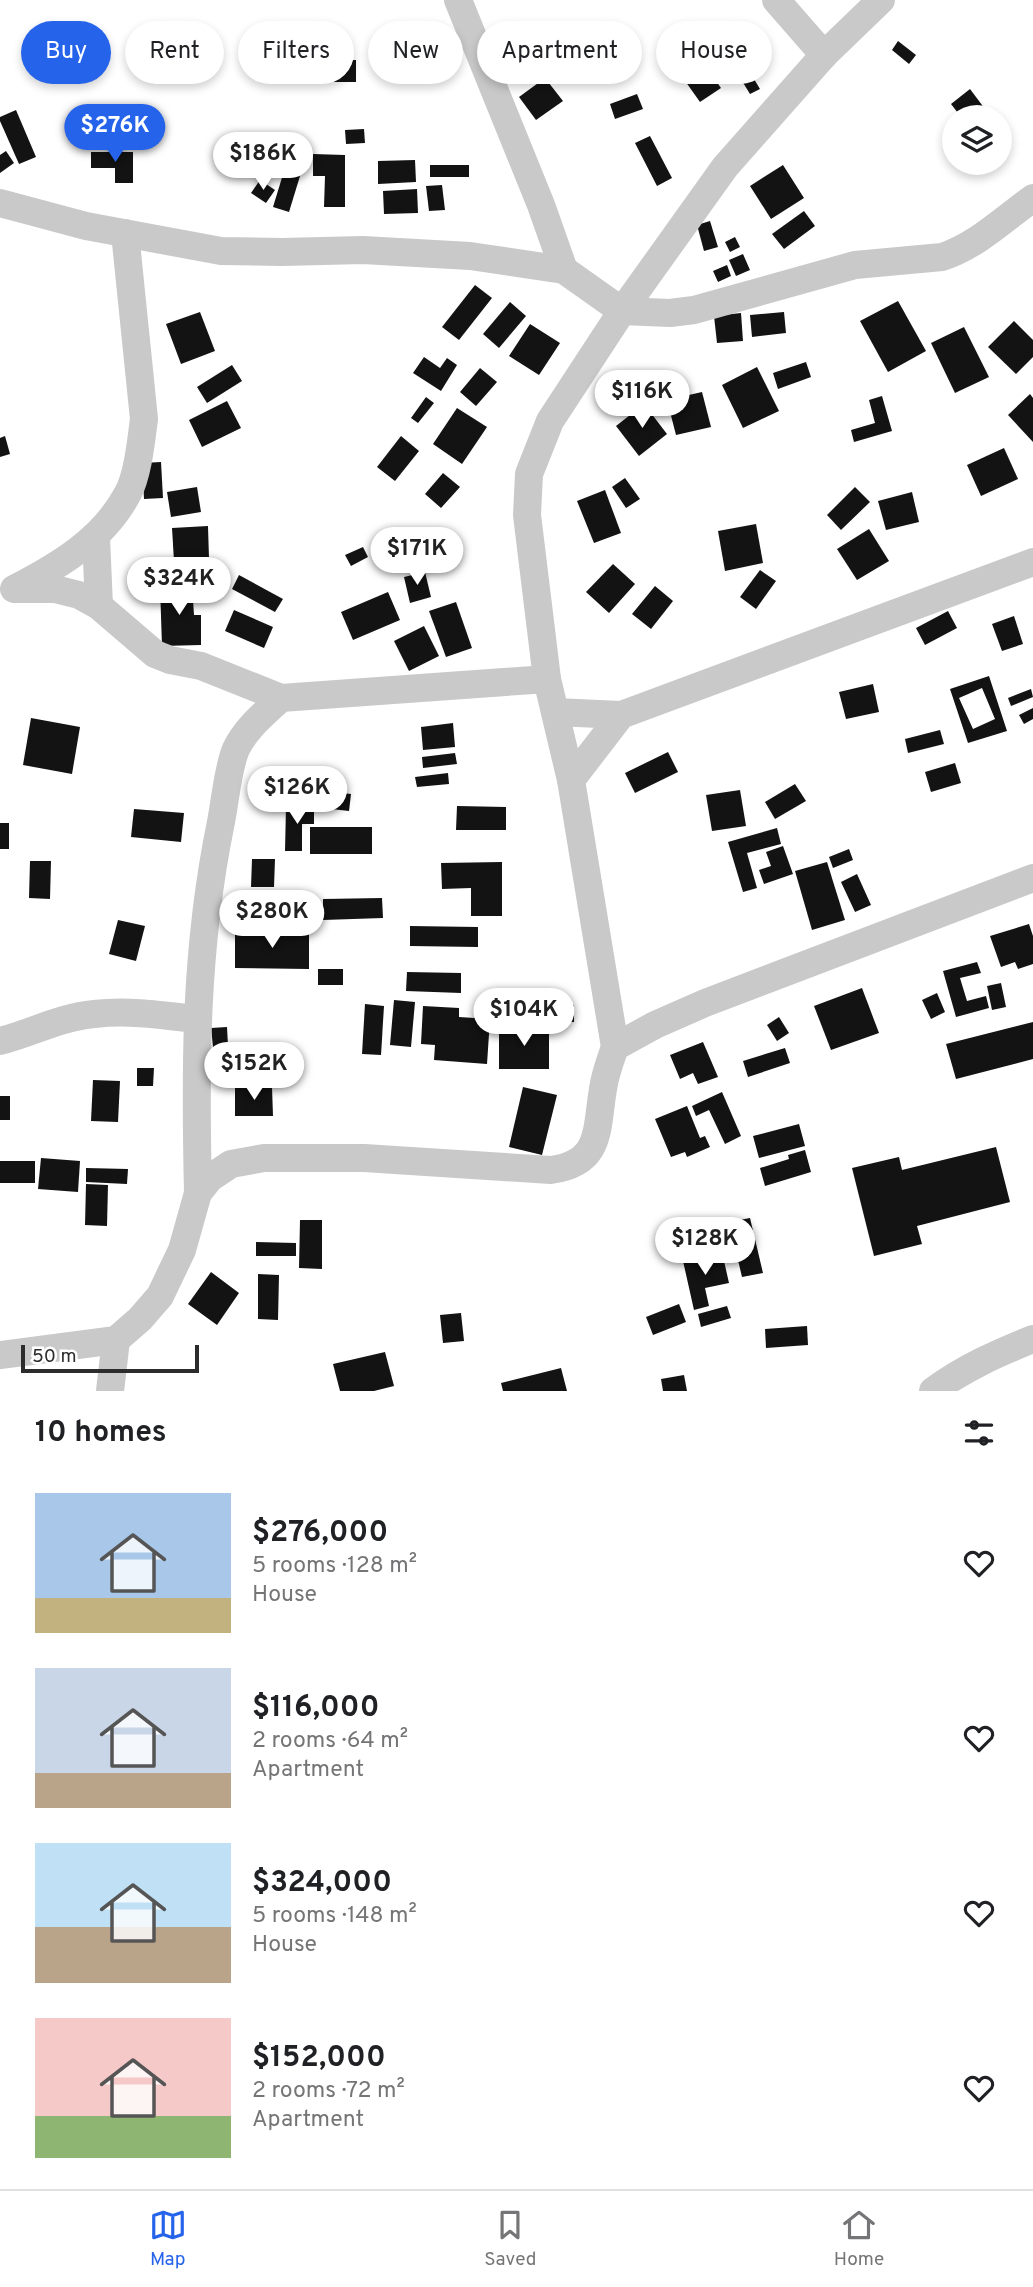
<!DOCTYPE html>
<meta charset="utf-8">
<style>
body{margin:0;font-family:Overpass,sans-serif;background:#f6f6f6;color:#202124;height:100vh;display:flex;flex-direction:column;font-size:26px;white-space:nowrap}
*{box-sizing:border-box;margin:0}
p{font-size:23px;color:#757577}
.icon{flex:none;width:38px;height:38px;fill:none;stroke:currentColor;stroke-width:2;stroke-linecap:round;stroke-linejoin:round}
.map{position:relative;height:1391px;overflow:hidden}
.sheet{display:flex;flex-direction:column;background:#fff;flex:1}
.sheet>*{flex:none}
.guide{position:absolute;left:21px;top:21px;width:992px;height:63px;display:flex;gap:14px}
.tools{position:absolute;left:942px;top:105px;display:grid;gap:14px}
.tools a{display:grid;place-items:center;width:70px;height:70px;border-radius:50%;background:#fff;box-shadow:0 4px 10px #0003;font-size:35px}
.scale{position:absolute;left:21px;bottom:18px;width:178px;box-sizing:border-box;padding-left:7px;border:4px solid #2c2c2c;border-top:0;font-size:19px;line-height:24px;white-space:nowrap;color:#2c2c2c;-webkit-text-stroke:5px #fff;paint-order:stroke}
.price{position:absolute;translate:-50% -60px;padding:0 16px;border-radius:24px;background:#fff;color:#222;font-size:23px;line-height:46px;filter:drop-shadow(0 2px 4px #0008)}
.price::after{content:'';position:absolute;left:50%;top:42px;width:21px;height:16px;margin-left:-10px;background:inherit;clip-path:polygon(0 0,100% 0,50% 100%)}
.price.selected{background:#2563eb;color:#fff}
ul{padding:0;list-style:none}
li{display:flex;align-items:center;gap:21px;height:175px;padding:0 35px}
li span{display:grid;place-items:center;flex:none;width:196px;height:140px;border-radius:0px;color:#555}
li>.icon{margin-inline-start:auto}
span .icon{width:84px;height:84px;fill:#fffc;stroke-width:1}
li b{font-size:30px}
h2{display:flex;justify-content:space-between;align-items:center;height:84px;padding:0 35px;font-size:30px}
.pill{padding:0 24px;border-radius:32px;background:#fff;box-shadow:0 4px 10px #0003;font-size:24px;line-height:63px}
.pill.selected{background:#2563eb;color:#fff}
.dock{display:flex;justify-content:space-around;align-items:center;height:98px;border-top:2px solid #e0e0e0;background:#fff;font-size:19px;color:#757577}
.dock a{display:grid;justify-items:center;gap:4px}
.dock .selected{color:#2563eb}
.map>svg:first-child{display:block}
.building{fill:#131313;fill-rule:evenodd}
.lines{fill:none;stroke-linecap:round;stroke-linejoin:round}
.minor{stroke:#c9c9c9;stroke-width:28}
</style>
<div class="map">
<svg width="1033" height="1391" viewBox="0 0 1033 1391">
<rect width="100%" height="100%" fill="#fff"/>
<g class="building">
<path d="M898,41L916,55L909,64L892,50Z"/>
<path d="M733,44L760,89L750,94L723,50Z"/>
<path d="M533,45L541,61L511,76L503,60Z"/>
<rect x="334" y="60" width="22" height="22"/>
<path d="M704,64L721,88L700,102L683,78Z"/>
<path d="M545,78L563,101L536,120L519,97Z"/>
<path d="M970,89L991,117H961L951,104Z"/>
<path d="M637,94L643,109L615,119L610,104Z"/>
<path d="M16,110L36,157L19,164L0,121V117Z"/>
<path d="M364,129L365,143L346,144L345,130Z"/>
<path d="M650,136L672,178L657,186L635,143Z"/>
<path d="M6,151L14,163L0,173V155Z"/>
<path d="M91,152H133V183H115V168H91Z"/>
<path d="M313,154L345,155V207H324L325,176H313Z"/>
<path d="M415,160L416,182L378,184V161Z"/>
<rect x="430" y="165" width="39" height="12"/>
<path d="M783,165L804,198L771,219L750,186Z"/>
<path d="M284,171L300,176L289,212L273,207Z"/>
<path d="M260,180L275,190L266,203L251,193Z"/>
<path d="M442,185L445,210L429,211L426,186Z"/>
<path d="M417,189L418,213L384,214L383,191Z"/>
<path d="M804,211L815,226L784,249L772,234Z"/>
<path d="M710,221L718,247L704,251L697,225Z"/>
<path d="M735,237L740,247L730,252L725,242Z"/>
<path d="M743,254L750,270L736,276L729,260Z"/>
<path d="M727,265L731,276L718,282L713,271Z"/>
<path d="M475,285L492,298L459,340L442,327Z"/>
<path d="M898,301L926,351L888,372L860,321Z"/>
<path d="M510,302L526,316L499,348L483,334Z"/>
<path d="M200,312L215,351L181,364L166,324Z"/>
<path d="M784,312L786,333L752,337L750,315Z"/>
<path d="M741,313L743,341L717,343L714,316Z"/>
<path d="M1014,321L1033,340V357L1016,374L988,347Z"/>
<path d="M530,324L560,343L539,375L509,356Z"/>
<path d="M964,327L989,377L955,393L931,343Z"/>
<path d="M424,357L440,368L447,358L457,365L441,391L413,373Z"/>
<path d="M806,362L811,377L778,389L773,373Z"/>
<path d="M232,365L242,381L207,403L197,387Z"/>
<path d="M757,367L779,411L743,428L722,385Z"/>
<path d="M480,368L497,382L476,406L460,392Z"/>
<path d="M702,392L711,427L676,435L667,400Z"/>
<path d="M1030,394L1033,398V442L1008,415Z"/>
<path d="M882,396L892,431L854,442L851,430L875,423L869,400Z"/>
<path d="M426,397L434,403L418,423L411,418Z"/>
<path d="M227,401L241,428L202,447L189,420Z"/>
<path d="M644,404L667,434L639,456L616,426Z"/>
<path d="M457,408L487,427L462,464L433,444Z"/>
<path d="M5,436L10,454L0,457V438Z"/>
<path d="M401,436L419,451L395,481L377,467Z"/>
<path d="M1004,448L1018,479L981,496L967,465Z"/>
<path d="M161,462L163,498L144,499L142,463Z"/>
<path d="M443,473L460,487L441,508L425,494Z"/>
<path d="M625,478L640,499L626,508L612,487Z"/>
<path d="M197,487L201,512L171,517L167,492Z"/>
<path d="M855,487L870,502L841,530L827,515Z"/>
<path d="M605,490L621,533L594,543L577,501Z"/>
<path d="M912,492L919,522L886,530L878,501Z"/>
<path d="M756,524L763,563L725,571L718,531Z"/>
<path d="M208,526L209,559L174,561L172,528Z"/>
<path d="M869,529L889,561L857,580L837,549Z"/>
<path d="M363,547L368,557L351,566L345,555Z"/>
<path d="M613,564L635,584L609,613L586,592Z"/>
<path d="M760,570L776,581L756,609L740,597Z"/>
<path d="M425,572L431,597L410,603L404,577Z"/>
<path d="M239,575L283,599L275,612L232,589Z"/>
<path d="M192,585L194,615H201V645L162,646L160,586Z"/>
<path d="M655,586L673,601L651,629L632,614Z"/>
<path d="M388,592L400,620L353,640L341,612Z"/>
<path d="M456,602L472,648L446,657L429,611Z"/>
<path d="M234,610L273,627L264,648L225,631Z"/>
<path d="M948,611L957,628L925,645L916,628Z"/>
<path d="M1014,616L1023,644L1002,651L992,624Z"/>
<path d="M424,626L439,656L409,671L394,641Z"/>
<path d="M989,676L1007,731L968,743L950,689ZM982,688L995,719L973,729L959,698Z"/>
<path d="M873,684L879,712L846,719L839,692Z"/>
<path d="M1031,689L1033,697L1011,706L1008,698Z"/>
<path d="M1033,708V719L1024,724L1019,715Z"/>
<path d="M31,718L80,727L72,774L23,765Z"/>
<path d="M453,723L455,747L423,750L421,727Z"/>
<path d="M940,730L944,744L908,753L905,739Z"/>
<path d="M668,752L678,772L635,793L625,773Z"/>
<path d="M455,753L457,764L423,768L422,757Z"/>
<path d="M955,763L961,783L931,792L925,772Z"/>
<path d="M448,773L449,784L417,787L415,777Z"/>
<path d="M795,784L806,801L775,819L765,802Z"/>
<path d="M740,790L746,826L712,831L706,795Z"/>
<path d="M325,791L351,794L349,811L323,808Z"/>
<path d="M457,806L506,807V830H456Z"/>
<path d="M286,807H314V824H302V851H285Z"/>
<path d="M134,809L184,813L181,842L131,837Z"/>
<rect x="0" y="823" width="9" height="26"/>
<rect x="310" y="827" width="62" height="27"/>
<path d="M777,828L781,844L747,853L757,888L743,892L728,842Z"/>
<path d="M783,846L793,874L764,884L759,870L771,866L766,852Z"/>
<path d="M849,849L853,860L833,868L829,857Z"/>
<path d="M252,859H275L274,887H251Z"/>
<path d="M30,861H51L50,899L29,898Z"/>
<path d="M502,862V916H471V888L442,889L441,863Z"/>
<path d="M827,862L845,920L812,930L795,871Z"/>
<path d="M857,874L871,905L855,912L841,882Z"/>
<path d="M382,898L383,918L323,920V899Z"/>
<path d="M118,920L145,926L136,961L109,954Z"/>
<path d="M1029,924L1033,936V964L1018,969L1015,962L1001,967L990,936Z"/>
<path d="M410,926L478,927V947L410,946Z"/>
<path d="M235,931H309V969L235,968Z"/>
<path d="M977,962L981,973L960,978L967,1001L986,996L989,1008L956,1017L943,971Z"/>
<rect x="318" y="969" width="25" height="16"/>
<path d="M407,972L461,973V993L406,991Z"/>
<path d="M1001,983L1006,1007L992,1010L987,986Z"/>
<path d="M862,988L879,1033L831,1050L814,1006Z"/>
<path d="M937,993L945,1012L931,1019L922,1000Z"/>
<path d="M394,1000L415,1002L411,1047L390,1045Z"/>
<path d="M365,1004L384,1006L381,1055L362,1054Z"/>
<rect x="530" y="1005" width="44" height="17"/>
<path d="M423,1006L459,1008V1017L490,1019L487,1064L434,1060L435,1045L421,1044Z"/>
<path d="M779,1017L789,1033L777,1041L767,1025Z"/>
<path d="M1033,1022V1059L956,1079L946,1044Z"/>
<path d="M227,1027L228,1046L213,1047L211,1028Z"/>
<path d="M499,1027L549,1028V1069H499Z"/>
<path d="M703,1042L718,1077L698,1084L693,1073L680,1079L670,1055Z"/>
<path d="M785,1048L790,1063L748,1077L743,1061Z"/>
<path d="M137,1068H154L153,1086H137Z"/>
<path d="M93,1080L120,1081L118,1122L91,1121Z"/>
<path d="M272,1087L273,1116H235V1088Z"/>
<path d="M523,1087L557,1095L542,1155L509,1147Z"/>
<path d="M722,1092L741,1136L725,1144L709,1110L696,1116L692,1106Z"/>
<rect x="0" y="1096" width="10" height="24"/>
<path d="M687,1106L700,1138L705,1136L710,1147L687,1157L685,1152L671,1157L655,1119Z"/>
<path d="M799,1124L805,1146L759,1158L753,1136Z"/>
<path d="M996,1147L1010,1202L917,1226L922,1244L874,1256L852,1168L899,1157L902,1170Z"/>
<path d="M805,1150L811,1172L765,1186L760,1168L789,1159L788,1155Z"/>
<path d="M41,1158L80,1161L78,1192L38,1189Z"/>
<rect x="0" y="1161" width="35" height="22"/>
<path d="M86,1168L128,1169L127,1184L86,1182Z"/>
<path d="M86,1184L108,1185L107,1226L85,1225Z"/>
<path d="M750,1218L763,1273L742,1277L729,1222Z"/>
<path d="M300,1220H322V1269L299,1268Z"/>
<path d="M701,1235L705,1252L682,1257L678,1239Z"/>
<path d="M256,1242L296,1243V1256H256Z"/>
<path d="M722,1252L729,1283L705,1288L709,1306L694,1310L683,1261Z"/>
<path d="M211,1272L239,1293L217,1325L188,1304Z"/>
<path d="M258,1274L279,1275L278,1320L258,1319Z"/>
<path d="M679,1304L686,1322L653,1335L646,1317Z"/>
<path d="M727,1306L731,1318L701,1327L698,1314Z"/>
<path d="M461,1313L464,1341L443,1343L440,1315Z"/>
<path d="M807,1326L808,1345L766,1348L765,1329Z"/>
<path d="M385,1352L394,1386L374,1391H340L333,1364Z"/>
<path d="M561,1368L567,1391H503L501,1383Z"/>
<path d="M684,1375L687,1391H663L661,1379Z"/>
</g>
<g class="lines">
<g class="minor">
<path d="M458,0L541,205L564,270"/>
<path d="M776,0L824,55"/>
<path d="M0,203L86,226L221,251L282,252L363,250L470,256L564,270L622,311L670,313L694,310L855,265L942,257C976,246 1004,219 1033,198"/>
<path d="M96,537L99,606"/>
<path d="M14,589C59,566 104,539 128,493C138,474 141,441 144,419L125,233"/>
<path d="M16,589H55L79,595L99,606L155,654L170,660L201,666L281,698"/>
<path d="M555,712L621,715"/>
<path d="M571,780L621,715L1033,562"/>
<path d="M0,1041C31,1033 61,1017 94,1014C128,1010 162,1015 196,1019"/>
<path d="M615,1047L571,780L547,679L527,515L529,474L550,421L622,311L725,167L824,55L881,0"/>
<path d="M198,1193C195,1065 195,948 221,822C225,802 228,767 236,749C246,728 264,714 281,698L547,679"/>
<path d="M0,1355L116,1340L140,1319L160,1296L182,1250L198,1193L210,1178L231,1164L264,1158H364L551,1170C602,1163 596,1130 603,1089C605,1074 610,1061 615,1047L655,1025L705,1003L1033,878"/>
<path d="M110,1391L116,1340"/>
<path d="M933,1391C964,1368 998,1353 1033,1339"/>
</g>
</g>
</svg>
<div class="tools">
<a><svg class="icon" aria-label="layers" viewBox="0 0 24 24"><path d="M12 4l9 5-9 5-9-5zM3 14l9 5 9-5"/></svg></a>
</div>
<div class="scale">50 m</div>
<b class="price selected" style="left:115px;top:164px">$276K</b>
<b class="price" style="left:263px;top:192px">$186K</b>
<b class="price" style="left:642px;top:430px">$116K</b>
<b class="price" style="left:417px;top:587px">$171K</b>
<b class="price" style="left:179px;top:617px">$324K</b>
<b class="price" style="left:297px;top:826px">$126K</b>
<b class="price" style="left:272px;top:950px">$280K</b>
<b class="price" style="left:524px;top:1048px">$104K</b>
<b class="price" style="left:254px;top:1102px">$152K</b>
<b class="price" style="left:705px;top:1277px">$128K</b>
<div class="guide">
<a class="pill selected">Buy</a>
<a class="pill">Rent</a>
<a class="pill">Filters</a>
<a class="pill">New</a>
<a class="pill">Apartment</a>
<a class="pill">House</a>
</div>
</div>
<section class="sheet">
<h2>10 homes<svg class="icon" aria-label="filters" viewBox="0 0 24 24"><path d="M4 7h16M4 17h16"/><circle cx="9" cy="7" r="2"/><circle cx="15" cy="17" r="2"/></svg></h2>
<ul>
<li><span style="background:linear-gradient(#a9c7e8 75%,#c2b280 0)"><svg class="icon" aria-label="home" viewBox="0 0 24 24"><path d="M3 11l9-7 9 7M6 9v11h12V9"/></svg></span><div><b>$276,000</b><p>5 rooms · 128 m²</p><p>House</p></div><svg class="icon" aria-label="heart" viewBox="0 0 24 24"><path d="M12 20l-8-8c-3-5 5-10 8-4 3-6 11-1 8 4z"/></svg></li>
<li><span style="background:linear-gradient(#c9d6e8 75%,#b9a48a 0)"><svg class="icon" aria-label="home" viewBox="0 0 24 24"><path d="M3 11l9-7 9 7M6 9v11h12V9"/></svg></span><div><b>$116,000</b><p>2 rooms · 64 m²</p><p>Apartment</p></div><svg class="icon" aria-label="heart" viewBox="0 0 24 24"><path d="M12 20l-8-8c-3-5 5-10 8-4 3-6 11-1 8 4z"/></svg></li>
<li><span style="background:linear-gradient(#bfe0f5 60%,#b9a48a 0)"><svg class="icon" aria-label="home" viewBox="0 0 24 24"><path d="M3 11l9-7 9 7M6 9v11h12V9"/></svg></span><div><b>$324,000</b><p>5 rooms · 148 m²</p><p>House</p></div><svg class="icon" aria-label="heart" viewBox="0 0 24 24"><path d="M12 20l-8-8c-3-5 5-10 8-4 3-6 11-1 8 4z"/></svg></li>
<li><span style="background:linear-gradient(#f6c9c9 70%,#8fb573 0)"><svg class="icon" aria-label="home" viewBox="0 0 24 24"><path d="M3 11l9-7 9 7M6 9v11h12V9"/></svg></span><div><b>$152,000</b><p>2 rooms · 72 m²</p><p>Apartment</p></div><svg class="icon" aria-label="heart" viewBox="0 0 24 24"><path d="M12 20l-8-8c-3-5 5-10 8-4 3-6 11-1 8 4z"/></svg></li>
</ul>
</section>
<nav class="dock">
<a class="selected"><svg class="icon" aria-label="map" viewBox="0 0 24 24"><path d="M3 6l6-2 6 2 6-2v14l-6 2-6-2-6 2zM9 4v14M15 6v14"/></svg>Map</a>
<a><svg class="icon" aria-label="saved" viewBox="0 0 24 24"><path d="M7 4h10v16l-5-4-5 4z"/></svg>Saved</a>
<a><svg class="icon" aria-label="home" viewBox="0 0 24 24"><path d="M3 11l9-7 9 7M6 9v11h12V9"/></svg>Home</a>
</nav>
